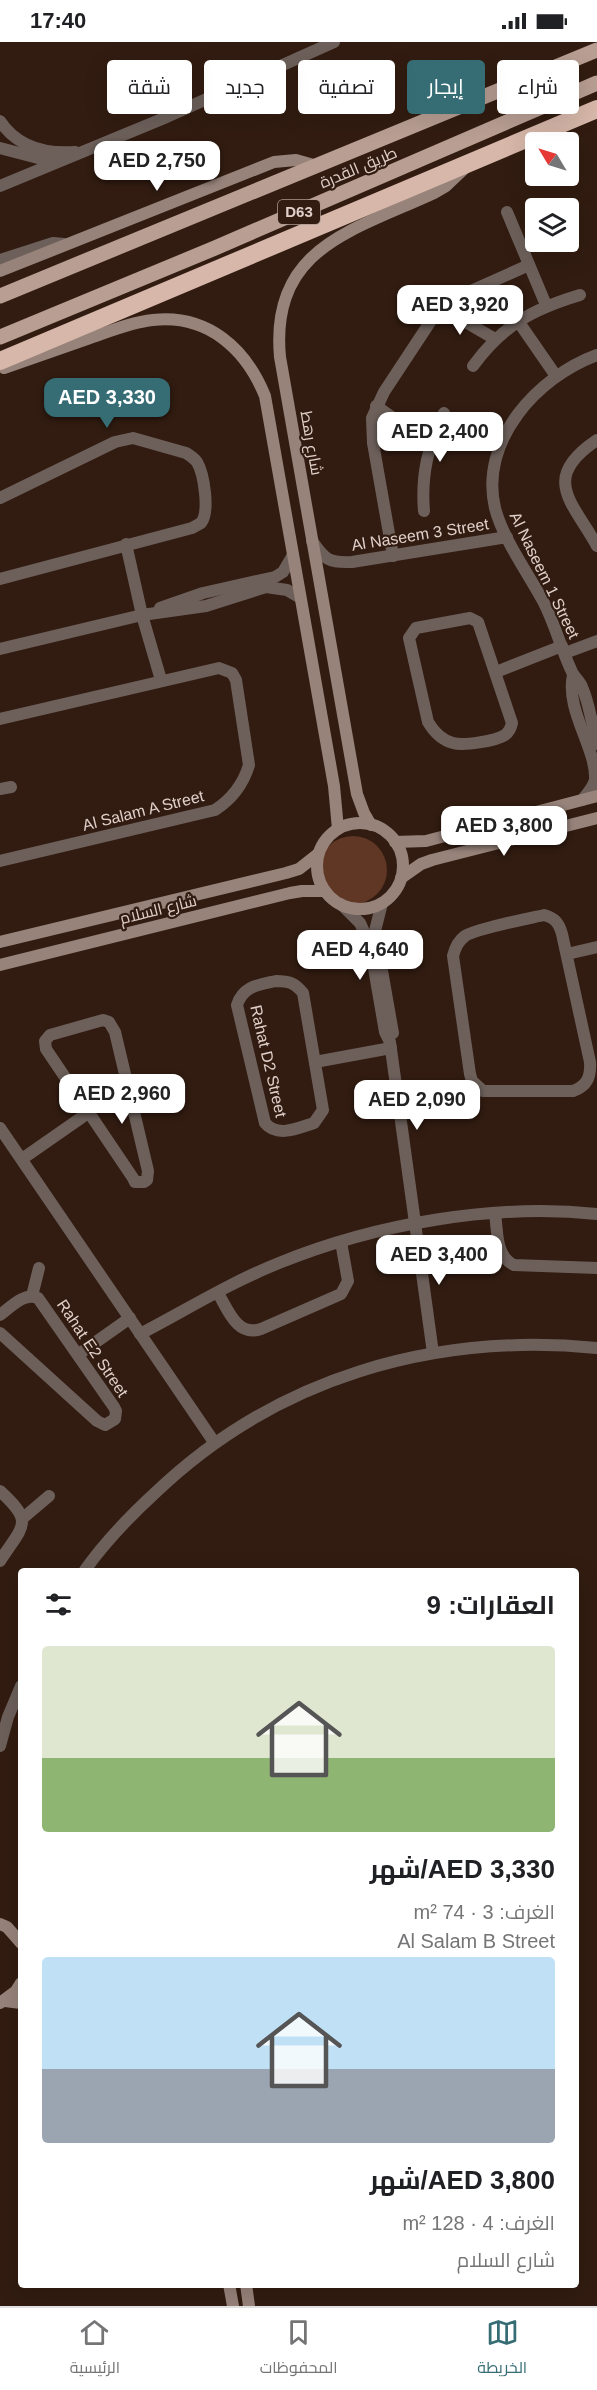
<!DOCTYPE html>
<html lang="ar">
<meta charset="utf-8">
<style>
body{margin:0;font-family:Helvetica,Cairo,sans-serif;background:#f2f2f2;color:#202124;direction:rtl;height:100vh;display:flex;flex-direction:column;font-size:22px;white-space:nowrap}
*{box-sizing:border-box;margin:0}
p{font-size:20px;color:#757577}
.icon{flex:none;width:33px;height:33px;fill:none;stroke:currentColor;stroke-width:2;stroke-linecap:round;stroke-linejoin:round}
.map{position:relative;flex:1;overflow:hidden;direction:ltr}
.details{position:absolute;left:18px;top:1526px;width:561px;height:720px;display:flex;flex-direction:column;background:#fff;border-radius:6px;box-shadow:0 6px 24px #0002;direction:rtl}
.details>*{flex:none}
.top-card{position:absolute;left:18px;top:18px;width:561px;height:54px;direction:rtl;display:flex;gap:12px}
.needle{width:39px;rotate:308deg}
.tools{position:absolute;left:525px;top:90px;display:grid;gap:12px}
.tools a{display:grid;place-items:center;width:54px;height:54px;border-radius:6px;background:#fff;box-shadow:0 6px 24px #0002;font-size:30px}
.price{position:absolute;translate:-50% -51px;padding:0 14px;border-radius:12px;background:#fff;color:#222;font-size:20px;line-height:39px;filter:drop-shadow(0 2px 3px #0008)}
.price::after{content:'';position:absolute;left:50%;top:36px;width:18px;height:14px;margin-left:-9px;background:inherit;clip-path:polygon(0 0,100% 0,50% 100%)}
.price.selected{background:#366d75;color:#fff}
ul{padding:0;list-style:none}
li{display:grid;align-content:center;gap:12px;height:318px;padding:0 24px}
li span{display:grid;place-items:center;height:186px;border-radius:6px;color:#555}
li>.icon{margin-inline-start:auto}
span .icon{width:108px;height:108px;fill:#fffc;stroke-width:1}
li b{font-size:26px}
h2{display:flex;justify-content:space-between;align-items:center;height:72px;padding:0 24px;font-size:26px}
.chip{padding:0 21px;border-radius:6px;background:#fff;box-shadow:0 6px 24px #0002;font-size:21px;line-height:54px}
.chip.selected{background:#366d75;color:#fff}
.status{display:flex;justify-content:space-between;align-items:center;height:42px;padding:0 30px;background:#fff;direction:ltr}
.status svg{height:16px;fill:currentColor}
.tab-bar{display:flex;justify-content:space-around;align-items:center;height:84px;border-top:2px solid #e0e0e0;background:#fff;font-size:16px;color:#757577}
.tab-bar a{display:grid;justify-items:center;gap:3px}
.tab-bar .selected{color:#366d75}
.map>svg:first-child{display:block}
.green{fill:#603724}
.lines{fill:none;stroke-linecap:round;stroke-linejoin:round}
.street{stroke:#6d605b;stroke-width:12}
.secondary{stroke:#97837a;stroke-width:12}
.primary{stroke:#b89e93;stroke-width:15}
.highway{stroke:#d6b7a9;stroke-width:18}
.labels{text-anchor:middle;stroke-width:4.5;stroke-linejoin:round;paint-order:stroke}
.shield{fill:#321c11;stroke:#ac9a92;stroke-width:1.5}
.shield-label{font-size:15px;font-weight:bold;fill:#e0d0c9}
.street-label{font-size:16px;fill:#e0d0c9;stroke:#321c11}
</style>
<div class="status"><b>17:40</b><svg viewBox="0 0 49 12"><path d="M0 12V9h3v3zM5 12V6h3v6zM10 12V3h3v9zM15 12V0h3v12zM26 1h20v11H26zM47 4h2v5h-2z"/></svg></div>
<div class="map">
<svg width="597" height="2264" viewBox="0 0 597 2264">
<rect width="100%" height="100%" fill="#321c11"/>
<circle class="green" cx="353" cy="828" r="34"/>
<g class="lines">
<g class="street">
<path d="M0,79C17,105 46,112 75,110"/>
<path d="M0,106L38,116L57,118"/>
<path d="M0,144L162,77L334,0"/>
<path d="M507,170L546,263"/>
<path d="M0,218L53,201L64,202"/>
<path d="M440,265L495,297"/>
<path d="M518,279L556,334"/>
<path d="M597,313C537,335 479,399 495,466C503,497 528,531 543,559C555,582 561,607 572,630C575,636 580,639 582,645C590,663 592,684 597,702"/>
<path d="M473,324C503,283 533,267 580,253"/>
<path d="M376,364L430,402"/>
<path d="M597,398C540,436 572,459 597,504"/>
<path d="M0,456L115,400L133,396L186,411C191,414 194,416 197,420C204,432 210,470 201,481L192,486L0,537"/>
<path d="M424,469C421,433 428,403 444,371"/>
<path d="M312,499C325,518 329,521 352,520L507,495"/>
<path d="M126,502L142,573L161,638"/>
<path d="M393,514L373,401L372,376L384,350L440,265L453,257L529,223"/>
<path d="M160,566L203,551L275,535L283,530L293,513"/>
<path d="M470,576L478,580L512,681C511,686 509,690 505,693C496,699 463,704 453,701C441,698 434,690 428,680L409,596L416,586Z"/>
<path d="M0,607L142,573L206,564L266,545L287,548L299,555"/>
<path d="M565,611L597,599"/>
<path d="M496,630L562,604"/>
<path d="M573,633C565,668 597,707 595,738C593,746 587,752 582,758"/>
<path d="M0,677L219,626L232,631L236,638L249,723C243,743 232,757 215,768L0,819"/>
<path d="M0,747L11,745"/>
<path d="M382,861L375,889L393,991"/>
<path d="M341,862L360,881L370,903L385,990L390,1000L433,1311"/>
<path d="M544,873C555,876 559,881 562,892L590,1020C591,1035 587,1044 573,1049H483L472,1039L470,1032L453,914C455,906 458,899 465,894C479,886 526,877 544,873Z"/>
<path d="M567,912L597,905"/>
<path d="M276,939C289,939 295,941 303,951L323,1068L314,1081C298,1086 278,1096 265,1081L237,963C243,944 258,943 276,939Z"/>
<path d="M103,978L109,980L115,990L148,1129L147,1138L144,1140H135L133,1136L46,1007L45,999L50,993Z"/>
<path d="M315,1020L391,1006"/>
<path d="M0,1086L214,1400"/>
<path d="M22,1117L88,1071"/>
<path d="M495,1172C498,1190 495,1214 514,1223L597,1226"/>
<path d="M218,1251C228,1268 237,1295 261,1287L341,1252L348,1239L341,1200"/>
<path d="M32,1254L39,1226"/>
<path d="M0,1273C11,1265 24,1250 38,1256L114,1365L116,1369L115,1377L105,1383L97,1379L0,1291"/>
<path d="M140,1292C186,1268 231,1240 279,1221C375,1182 494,1161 597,1172"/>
<path d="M79,1312L130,1276"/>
<path d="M0,1449C35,1481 23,1483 0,1519"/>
<path d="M23,1476L49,1454"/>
<path d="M85,1528C105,1500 130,1474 155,1451C275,1336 433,1290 597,1306"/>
<path d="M0,1704L8,1675L21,1644"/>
</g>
<g class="secondary">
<path d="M0,229L274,120L296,118L317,124"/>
<path d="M4,326C32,316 59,307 87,297C108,290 131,280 153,278C208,272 246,307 265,354L334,744L338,787"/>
<circle cx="360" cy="824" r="43"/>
<path d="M371,783L364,771L357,752L280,315C270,206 352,189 434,151L446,144L465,126"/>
<path d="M395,800L426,799L597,754"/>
<path d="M401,836L421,822L432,818L597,776"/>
<path d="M0,900L286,831L299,827L318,812"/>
<path d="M0,923L290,851L302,849H325"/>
<path d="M0,1882L7,1885L21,1901"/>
<path d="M5,1959L21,1961"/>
<path d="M0,1961L16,1949L21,1941"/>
<path d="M229,2242L233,2264"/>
<path d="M246,2242L249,2264"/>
</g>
<g class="primary">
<path d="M0,254L597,8"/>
<path d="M0,295L215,206L597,41"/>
</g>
<path class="highway" d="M0,319L597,67"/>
</g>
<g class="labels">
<rect class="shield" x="278" y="158" width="42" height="24" rx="4.5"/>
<g class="shield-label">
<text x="299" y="175">D63</text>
</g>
<g class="street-label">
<text transform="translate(358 125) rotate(-23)" y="6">طريق القدرة</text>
<text transform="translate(312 401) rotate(80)" y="6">شارع رهط</text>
<text transform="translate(420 492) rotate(-9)" y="6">Al Naseem 3 Street</text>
<text transform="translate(545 533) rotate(64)" y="6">Al Naseem 1 Street</text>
<text transform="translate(143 768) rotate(-14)" y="6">Al Salam A Street</text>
<text transform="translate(158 867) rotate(-14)" y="6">شارع السلام</text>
<text transform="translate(269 1019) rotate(77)" y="6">Rahat D2 Street</text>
<text transform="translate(93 1306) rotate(56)" y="6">Rahat E2 Street</text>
</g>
</g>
</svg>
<div class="tools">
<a><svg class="needle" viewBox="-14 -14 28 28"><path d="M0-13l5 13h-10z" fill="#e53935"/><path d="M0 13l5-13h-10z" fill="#757577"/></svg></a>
<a><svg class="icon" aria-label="layers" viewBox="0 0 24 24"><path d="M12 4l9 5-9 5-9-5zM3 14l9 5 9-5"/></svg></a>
</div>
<b class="price" style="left:157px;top:150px">AED 2,750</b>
<b class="price" style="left:460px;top:294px">AED 3,920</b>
<b class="price selected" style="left:107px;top:387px">AED 3,330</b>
<b class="price" style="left:440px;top:421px">AED 2,400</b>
<b class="price" style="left:504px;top:815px">AED 3,800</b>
<b class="price" style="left:360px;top:939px">AED 4,640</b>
<b class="price" style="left:122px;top:1083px">AED 2,960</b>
<b class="price" style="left:417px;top:1089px">AED 2,090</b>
<b class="price" style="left:439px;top:1244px">AED 3,400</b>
<div class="top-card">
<a class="chip">شراء</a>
<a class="chip selected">إيجار</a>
<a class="chip">تصفية</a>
<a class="chip">جديد</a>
<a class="chip">شقة</a>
</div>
<section class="details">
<h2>العقارات: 9<svg class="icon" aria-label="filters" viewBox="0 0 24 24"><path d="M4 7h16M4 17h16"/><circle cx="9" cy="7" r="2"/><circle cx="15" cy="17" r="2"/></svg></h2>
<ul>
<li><span style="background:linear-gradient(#dfe7d0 60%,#8fb573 0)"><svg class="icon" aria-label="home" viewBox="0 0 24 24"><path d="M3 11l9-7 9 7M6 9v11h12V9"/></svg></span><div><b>AED 3,330/شهر</b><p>الغرف: 3 · 74 m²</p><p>Al Salam B Street</p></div></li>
<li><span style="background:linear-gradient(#bfe0f5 60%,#9aa5b1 0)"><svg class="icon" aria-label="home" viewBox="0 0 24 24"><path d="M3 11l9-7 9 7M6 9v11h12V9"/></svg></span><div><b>AED 3,800/شهر</b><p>الغرف: 4 · 128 m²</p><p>شارع السلام</p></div></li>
</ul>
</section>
</div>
<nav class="tab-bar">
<a class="selected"><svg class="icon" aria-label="map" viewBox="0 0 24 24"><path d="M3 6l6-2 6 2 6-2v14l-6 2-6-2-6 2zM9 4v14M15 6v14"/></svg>الخريطة</a>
<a><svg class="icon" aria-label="saved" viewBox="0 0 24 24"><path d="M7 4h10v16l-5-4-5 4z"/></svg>المحفوظات</a>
<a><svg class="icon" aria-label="home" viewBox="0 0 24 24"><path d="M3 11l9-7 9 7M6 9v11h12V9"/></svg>الرئيسية</a>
</nav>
